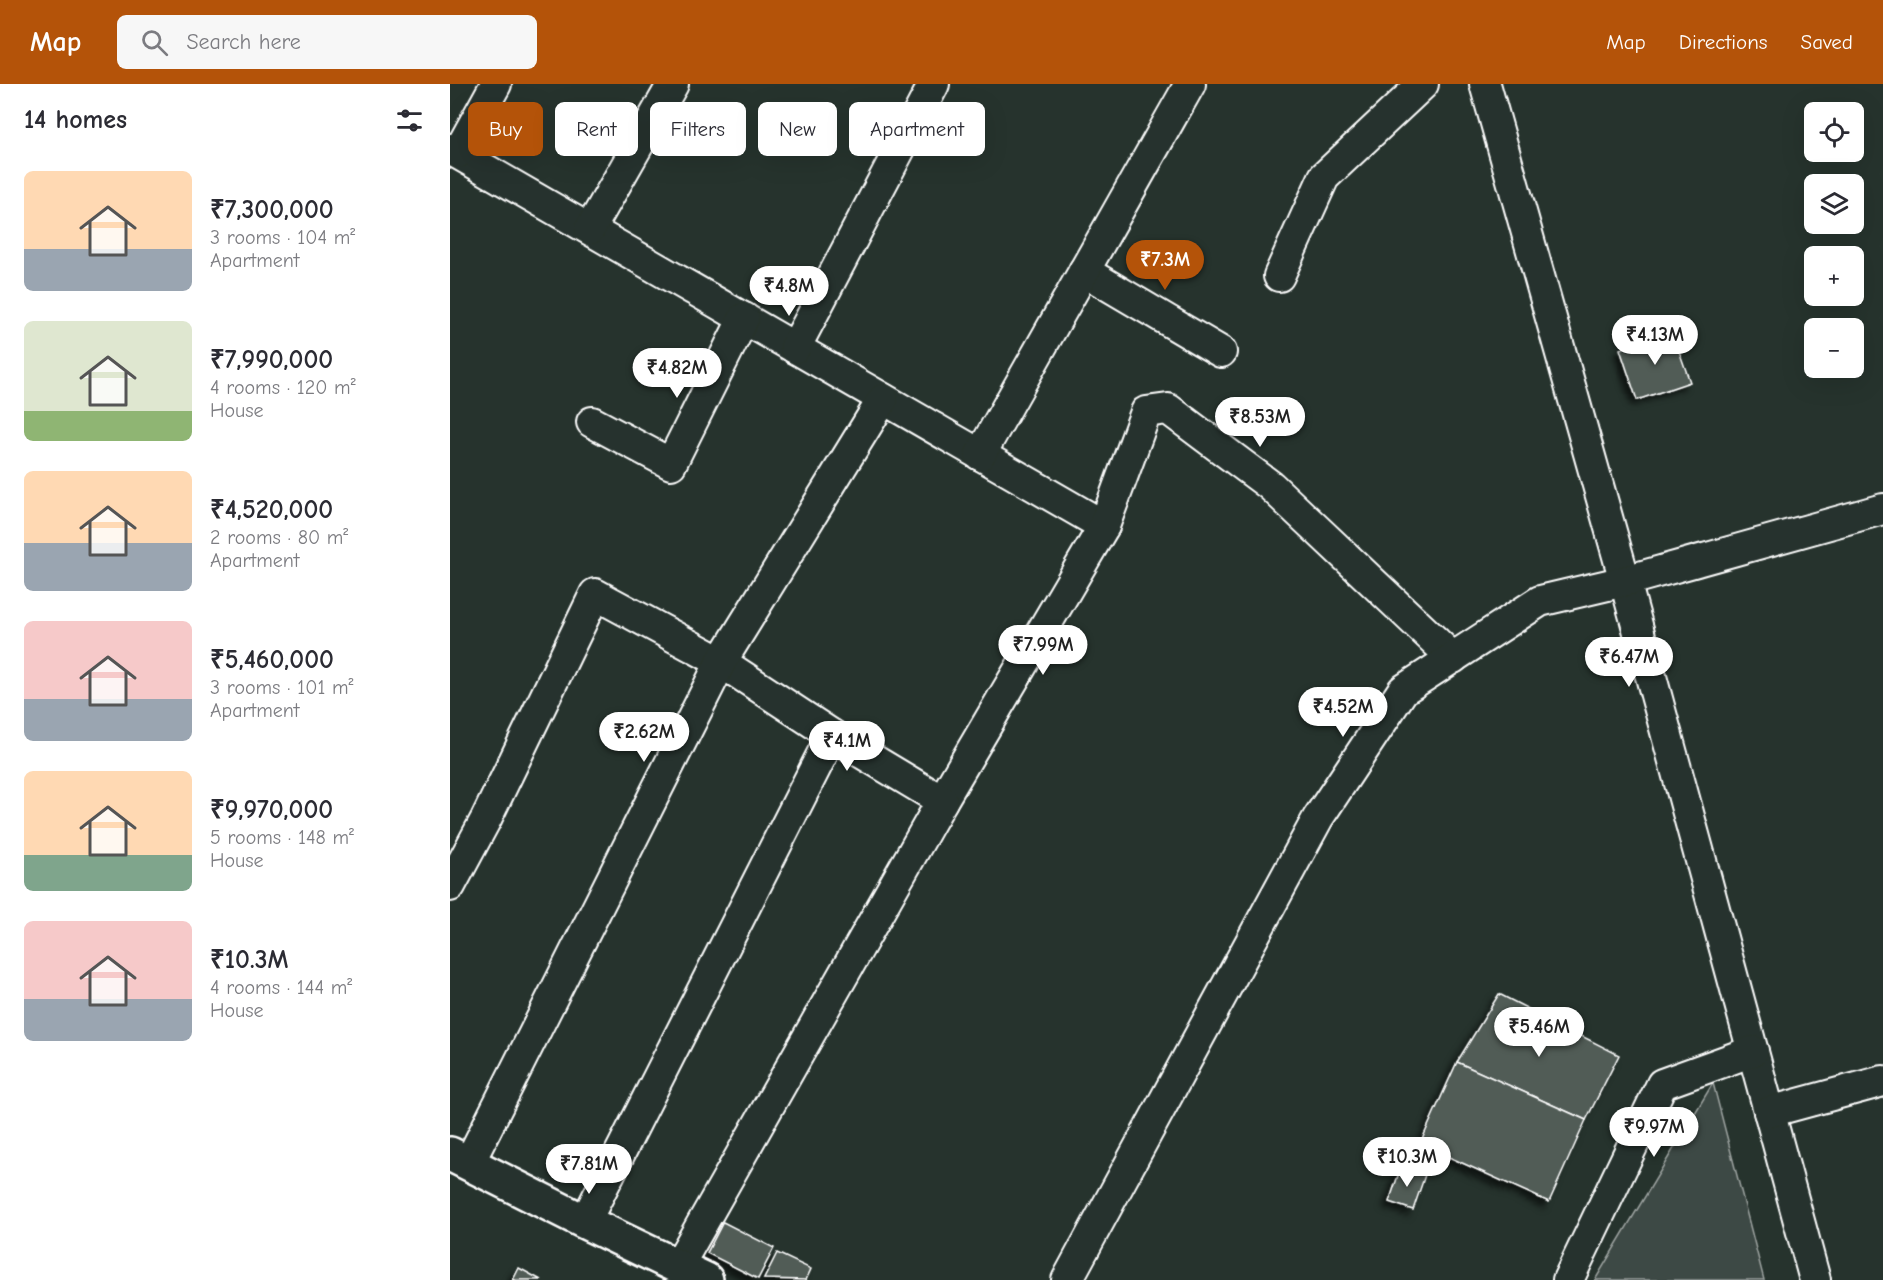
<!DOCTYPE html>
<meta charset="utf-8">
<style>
body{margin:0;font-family:"Comic Neue",sans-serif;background:#f7f7f7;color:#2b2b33;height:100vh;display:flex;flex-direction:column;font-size:22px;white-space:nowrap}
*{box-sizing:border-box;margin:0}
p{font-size:20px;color:#7c7c81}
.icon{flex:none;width:33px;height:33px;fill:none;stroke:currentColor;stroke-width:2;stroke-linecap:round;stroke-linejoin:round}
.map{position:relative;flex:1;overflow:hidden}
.side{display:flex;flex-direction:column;background:#fff;width:450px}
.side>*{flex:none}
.banner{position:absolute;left:18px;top:18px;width:570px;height:54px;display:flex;gap:12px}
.tools{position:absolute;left:1354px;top:18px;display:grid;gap:12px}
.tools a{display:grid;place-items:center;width:60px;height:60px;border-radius:9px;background:#fff;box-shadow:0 6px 24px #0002;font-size:30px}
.price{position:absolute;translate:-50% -51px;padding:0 14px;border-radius:21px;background:#fff;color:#222;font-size:20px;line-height:39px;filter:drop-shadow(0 2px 3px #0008)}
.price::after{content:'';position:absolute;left:50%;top:36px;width:18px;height:14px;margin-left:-9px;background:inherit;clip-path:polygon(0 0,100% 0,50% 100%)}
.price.on{background:#b45309;color:#fff}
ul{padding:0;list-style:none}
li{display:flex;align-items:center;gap:18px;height:150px;padding:0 24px}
li span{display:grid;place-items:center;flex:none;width:168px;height:120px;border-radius:9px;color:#555}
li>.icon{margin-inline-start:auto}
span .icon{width:72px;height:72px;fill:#fffc;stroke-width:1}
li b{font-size:26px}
h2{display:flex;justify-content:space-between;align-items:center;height:72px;padding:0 24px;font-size:26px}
.chip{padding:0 21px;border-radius:9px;background:#fff;box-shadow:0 6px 24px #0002;font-size:21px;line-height:54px}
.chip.on{background:#b45309;color:#fff}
header{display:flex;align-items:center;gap:36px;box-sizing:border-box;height:84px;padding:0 30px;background:#b45309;color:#fff}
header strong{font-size:28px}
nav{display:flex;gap:33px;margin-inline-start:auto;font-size:21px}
.search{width:420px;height:54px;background:#f7f7f7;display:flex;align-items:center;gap:15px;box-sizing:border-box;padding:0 21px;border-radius:9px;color:#7c7c81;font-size:22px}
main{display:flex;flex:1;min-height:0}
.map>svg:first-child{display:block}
.green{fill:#3e4944;stroke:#9ea4a2;stroke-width:1.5}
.building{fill:#515c57;stroke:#fff;stroke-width:1.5;filter:url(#shadow)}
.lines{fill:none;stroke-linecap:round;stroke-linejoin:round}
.minor-casing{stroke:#fff;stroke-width:34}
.tertiary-casing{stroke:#fff;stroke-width:38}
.minor{stroke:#26332d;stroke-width:30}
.tertiary{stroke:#26332d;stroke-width:33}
</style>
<header>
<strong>Map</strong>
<div class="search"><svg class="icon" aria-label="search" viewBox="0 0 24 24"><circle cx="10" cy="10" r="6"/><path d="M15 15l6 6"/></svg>Search here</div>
<nav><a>Map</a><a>Directions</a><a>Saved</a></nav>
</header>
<main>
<section class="side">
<h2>14 homes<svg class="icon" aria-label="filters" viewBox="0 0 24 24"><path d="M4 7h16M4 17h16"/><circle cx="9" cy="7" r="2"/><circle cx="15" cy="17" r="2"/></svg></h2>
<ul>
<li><span style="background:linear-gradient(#ffd9b3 65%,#9aa5b1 0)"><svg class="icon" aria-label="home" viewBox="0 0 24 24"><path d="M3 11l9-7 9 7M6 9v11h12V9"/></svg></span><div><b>₹7,300,000</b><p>3 rooms · 104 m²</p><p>Apartment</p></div></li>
<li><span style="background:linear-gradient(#dfe7d0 75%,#8fb573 0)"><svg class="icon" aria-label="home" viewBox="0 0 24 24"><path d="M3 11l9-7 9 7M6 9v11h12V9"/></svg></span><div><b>₹7,990,000</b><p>4 rooms · 120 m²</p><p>House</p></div></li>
<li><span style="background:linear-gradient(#ffd9b3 60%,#9aa5b1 0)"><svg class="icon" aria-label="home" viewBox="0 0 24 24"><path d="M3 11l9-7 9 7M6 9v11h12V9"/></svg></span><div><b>₹4,520,000</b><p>2 rooms · 80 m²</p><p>Apartment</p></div></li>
<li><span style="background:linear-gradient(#f6c9c9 65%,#9aa5b1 0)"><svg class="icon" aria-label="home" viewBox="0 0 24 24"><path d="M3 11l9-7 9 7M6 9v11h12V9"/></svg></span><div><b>₹5,460,000</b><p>3 rooms · 101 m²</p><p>Apartment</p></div></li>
<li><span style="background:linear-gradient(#ffd9b3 70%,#7fa58c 0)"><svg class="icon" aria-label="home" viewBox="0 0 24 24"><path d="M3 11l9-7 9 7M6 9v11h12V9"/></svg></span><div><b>₹9,970,000</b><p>5 rooms · 148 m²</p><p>House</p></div></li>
<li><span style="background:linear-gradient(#f6c9c9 65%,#9aa5b1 0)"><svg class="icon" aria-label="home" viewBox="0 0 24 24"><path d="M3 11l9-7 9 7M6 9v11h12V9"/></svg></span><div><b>₹10.3M</b><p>4 rooms · 144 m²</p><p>House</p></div></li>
</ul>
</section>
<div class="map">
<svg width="1433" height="1196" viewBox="0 0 1433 1196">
<defs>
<filter id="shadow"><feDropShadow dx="-5.5" dy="5.5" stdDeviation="3" flood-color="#0009"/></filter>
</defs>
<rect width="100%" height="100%" fill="#26332d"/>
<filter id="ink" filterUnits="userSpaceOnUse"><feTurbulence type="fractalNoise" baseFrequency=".0167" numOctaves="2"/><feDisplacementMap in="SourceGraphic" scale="12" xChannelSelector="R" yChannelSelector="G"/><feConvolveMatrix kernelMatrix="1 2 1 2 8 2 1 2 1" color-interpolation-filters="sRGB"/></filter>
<g filter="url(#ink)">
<path class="green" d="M1263,999L1314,1196H1145Z"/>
<g class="building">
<path d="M1222,247L1240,298L1187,316L1170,265Z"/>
<path d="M1049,910L1169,971L1136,1036L1007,978Z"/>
<path d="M1007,978L1136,1036L1099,1118L970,1060Z"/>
<path d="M951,1083L975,1091L963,1126L939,1118Z"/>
<path d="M273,1138L324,1164L308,1195L257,1169Z"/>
<path d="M327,1169L361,1185L356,1196L314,1195Z"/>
<path d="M69,1184L91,1196H63Z"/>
</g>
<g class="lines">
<g class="minor-casing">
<g id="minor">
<path d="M1035,0L1175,497L1365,1196"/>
<path d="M0,65L654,442"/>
<path d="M8,69L46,0"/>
<path d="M140,145L223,0"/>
<path d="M634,187L771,268"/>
<path d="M829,192L874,93L973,0"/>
<path d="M345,264L484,0"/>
<path d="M142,338L221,380L294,234"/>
<path d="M530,371L740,0"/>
<path d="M492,717L654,442L696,328L718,325L821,402L1003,574"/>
<path d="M0,802L36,735L145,510L271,578L382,651L492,717L228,1182"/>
<path d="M1319,1028L1433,997"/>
<path d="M19,1079L271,578L433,315"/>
<path d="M135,1138L382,651"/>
<path d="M617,1196L868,734L953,606L1090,517L1175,497L1433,425"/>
<path d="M1118,1196L1212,1000L1303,967"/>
</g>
</g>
<g class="tertiary-casing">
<path id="tertiary" d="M0,1070L135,1138L256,1196"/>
</g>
<use href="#minor" class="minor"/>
<use href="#tertiary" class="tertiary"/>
</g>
</g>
</svg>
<div class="tools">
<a><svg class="icon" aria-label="locate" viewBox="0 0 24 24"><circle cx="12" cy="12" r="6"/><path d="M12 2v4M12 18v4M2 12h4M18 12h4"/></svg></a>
<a><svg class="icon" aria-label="layers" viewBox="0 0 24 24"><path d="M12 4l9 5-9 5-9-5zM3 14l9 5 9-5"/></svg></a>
<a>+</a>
<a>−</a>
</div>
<b class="price on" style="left:715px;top:207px">₹7.3M</b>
<b class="price" style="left:339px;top:233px">₹4.8M</b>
<b class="price" style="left:1205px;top:282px">₹4.13M</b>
<b class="price" style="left:227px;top:315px">₹4.82M</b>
<b class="price" style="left:810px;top:364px">₹8.53M</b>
<b class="price" style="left:593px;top:592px">₹7.99M</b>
<b class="price" style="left:1179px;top:604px">₹6.47M</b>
<b class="price" style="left:893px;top:654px">₹4.52M</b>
<b class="price" style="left:194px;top:679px">₹2.62M</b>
<b class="price" style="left:397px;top:688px">₹4.1M</b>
<b class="price" style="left:1089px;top:974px">₹5.46M</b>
<b class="price" style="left:1204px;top:1074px">₹9.97M</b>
<b class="price" style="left:957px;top:1104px">₹10.3M</b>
<b class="price" style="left:139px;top:1111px">₹7.81M</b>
<div class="banner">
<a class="chip on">Buy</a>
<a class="chip">Rent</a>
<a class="chip">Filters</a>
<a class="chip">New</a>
<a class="chip">Apartment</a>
</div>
</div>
</main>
